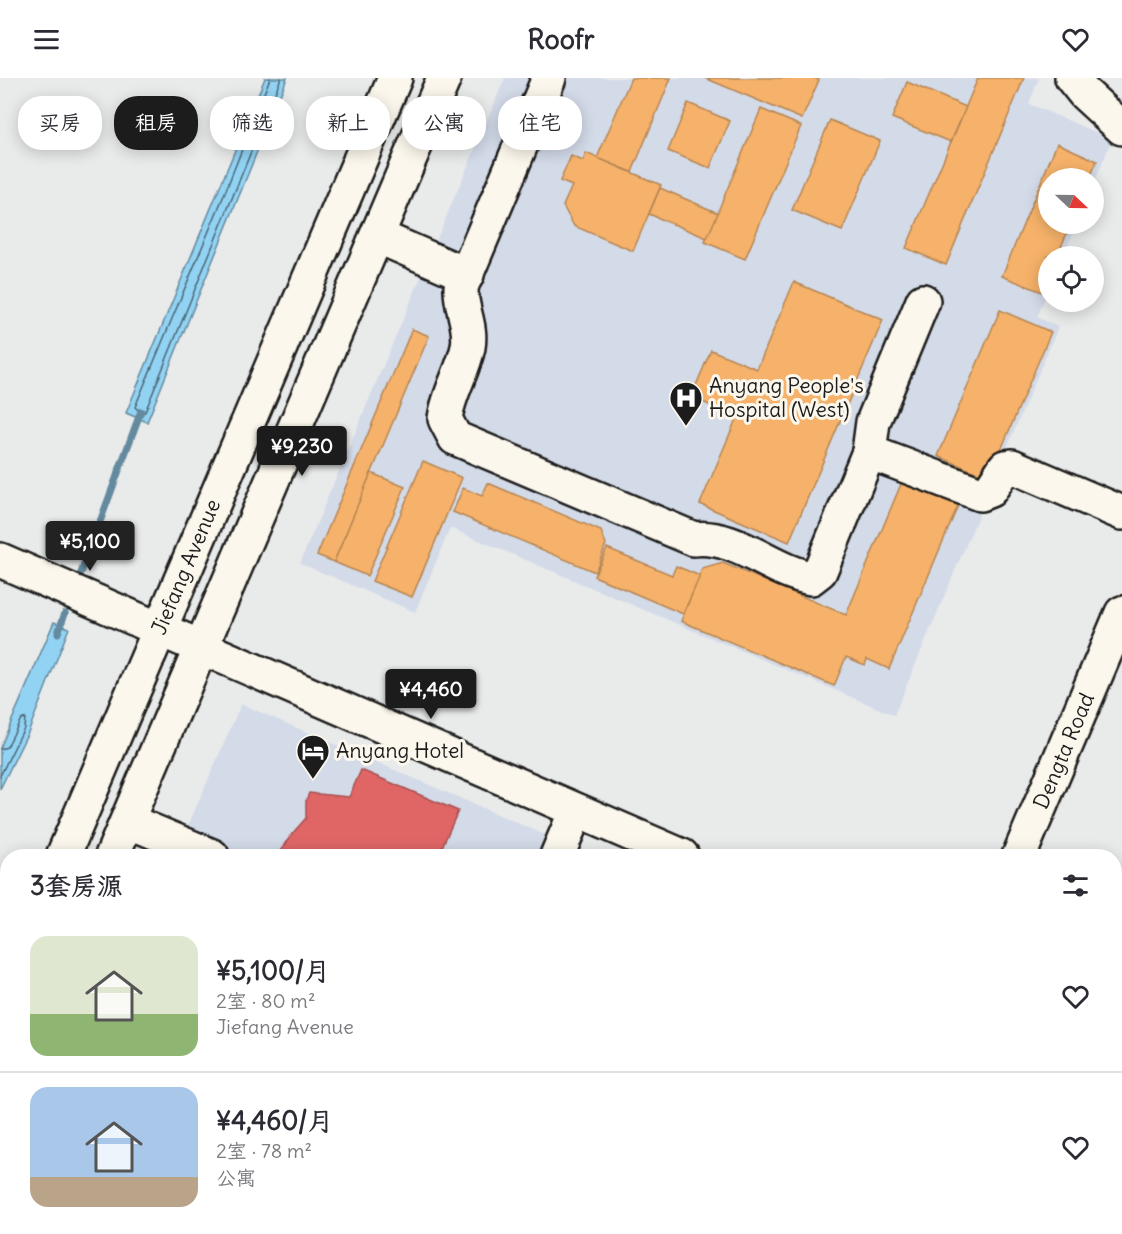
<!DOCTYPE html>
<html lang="zh">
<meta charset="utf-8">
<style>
body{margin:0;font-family:Delius,"LXGW WenKai TC",sans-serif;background:#f2f2f3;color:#2b2b33;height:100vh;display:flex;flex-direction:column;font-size:22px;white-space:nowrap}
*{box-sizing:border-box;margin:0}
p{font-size:20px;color:#7c7c81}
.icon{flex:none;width:33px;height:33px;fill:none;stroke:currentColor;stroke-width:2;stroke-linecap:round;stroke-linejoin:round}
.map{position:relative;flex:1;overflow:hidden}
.panel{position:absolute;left:0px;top:771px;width:1122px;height:386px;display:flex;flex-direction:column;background:#fff;border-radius:24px 24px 0 0;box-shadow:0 3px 15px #0003}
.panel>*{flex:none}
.top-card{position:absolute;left:18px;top:18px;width:600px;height:54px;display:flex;gap:12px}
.needle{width:39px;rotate:112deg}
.fabs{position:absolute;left:1038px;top:90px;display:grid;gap:12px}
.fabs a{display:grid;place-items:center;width:66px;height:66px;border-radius:50%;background:#fff;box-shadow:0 3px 15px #0003;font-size:30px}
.price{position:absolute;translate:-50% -51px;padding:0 14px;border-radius:6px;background:#1c1c1c;color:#fff;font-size:20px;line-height:39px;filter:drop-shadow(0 2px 3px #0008)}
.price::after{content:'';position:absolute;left:50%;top:36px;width:18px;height:14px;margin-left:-9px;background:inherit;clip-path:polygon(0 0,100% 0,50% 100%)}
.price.selected{background:#222;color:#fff}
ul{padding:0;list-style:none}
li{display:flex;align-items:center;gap:18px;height:150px;padding:0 30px}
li+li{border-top:2px solid #e1e1e2}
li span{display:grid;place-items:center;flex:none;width:168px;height:120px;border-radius:18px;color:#555}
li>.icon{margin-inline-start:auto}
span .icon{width:72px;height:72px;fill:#fffc;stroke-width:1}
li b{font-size:26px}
h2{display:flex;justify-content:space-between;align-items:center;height:72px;padding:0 30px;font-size:26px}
.pill{padding:0 21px;border-radius:24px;background:#fff;box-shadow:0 3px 15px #0003;font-size:21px;line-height:54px}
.pill.selected{background:#1c1c1c;color:#fff}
header{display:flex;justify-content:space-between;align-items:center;height:78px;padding:0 30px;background:#fff;font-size:27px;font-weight:700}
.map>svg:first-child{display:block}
.built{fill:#d3dae8}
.water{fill:#92d3f4;stroke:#638a9e;stroke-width:1.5}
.shops{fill:#e06666;stroke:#a55050;stroke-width:1.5}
.health{fill:#f6b26b;stroke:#b58553;stroke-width:1.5}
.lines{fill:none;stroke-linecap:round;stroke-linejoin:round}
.shore{stroke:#4b6572;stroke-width:1.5}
.stream{stroke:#638a9e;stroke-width:7}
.minor-casing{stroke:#1c1c1c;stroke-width:38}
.major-casing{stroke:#1c1c1c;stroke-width:38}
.minor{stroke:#fbf7ec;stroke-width:33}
.major{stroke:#fbf7ec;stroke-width:33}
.labels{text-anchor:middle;stroke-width:6;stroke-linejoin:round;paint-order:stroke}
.poi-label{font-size:21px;fill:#1c1c1c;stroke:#fbf7ec;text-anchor:start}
.street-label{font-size:21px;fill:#1c1c1c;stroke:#fbf7ec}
</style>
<header><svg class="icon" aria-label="menu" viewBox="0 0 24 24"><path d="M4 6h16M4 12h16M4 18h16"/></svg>Roofr<svg class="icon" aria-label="heart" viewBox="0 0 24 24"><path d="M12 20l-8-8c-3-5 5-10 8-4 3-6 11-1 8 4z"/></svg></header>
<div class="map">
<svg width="1122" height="1156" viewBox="0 0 1122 1156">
<rect width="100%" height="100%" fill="#e9eaea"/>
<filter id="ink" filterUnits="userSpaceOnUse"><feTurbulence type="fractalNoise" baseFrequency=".0167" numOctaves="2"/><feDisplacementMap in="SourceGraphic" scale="12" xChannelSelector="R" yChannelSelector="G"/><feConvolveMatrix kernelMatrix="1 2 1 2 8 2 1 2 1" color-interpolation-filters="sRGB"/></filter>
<g filter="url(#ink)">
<g class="built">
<path d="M505,0H1039L1029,26L1112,61L1094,106V100H1048V146H1077L1063,178H1048V212L1037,239L1058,249L894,637L450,450L415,534L300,485Z"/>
<path d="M241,626L594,778H175Z"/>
</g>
<g class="water">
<path d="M265,0H287L147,344L126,335Z"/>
<path d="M54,544L69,550L29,652L0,711V670Z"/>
</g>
<path class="shops" d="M361,692L458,733L438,778H278L292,756L306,740V723L309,715L349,719Z"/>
<g class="health">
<path d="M631,0H671L632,94L597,80Z"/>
<path d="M705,0H814L819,2L802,41Z"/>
<path d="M978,0H1024L946,187L906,170Z"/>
<path d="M907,4L966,29L951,64L892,40Z"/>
<path d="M688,25L730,43L710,90L668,73Z"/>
<path d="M761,31L801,48L745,181L705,164Z"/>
<path d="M830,42L880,63L842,153L792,132Z"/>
<path d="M1057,65L1097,83L1090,100H1048V146H1071L1057,178H1048V198L1042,214L1002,198Z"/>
<path d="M586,75L661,107L633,173L574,148L563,128L572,108L560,103L571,78L583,83Z"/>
<path d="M660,110L718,135L707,160L649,136Z"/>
<path d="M794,204L883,242L789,464L700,426L737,339L691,319L711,272L757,291Z"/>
<path d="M1000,232L1051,254L989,400L938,378Z"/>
<path d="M412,251L429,258L334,484L317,477Z"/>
<path d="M423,383L462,400L412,519L372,503Z"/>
<path d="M371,395L405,409L367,498L334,484Z"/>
<path d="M904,399L960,423L889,591L867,581L865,587L846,579L834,608L681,543L702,491L723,485L846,537Z"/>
<path d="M488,405L601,453L606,466L595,494L453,434L463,410L482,418Z"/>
<path d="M607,470L672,497L676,488L700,498L683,536L594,498Z"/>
</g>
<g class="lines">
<g class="shore">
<path d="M270,0L224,117L135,329L141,335L145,334L281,0"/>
<path d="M0,671L7,669L21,641L25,640L24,650L0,698"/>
</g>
<g class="stream">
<path d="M81,495L141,333"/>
<path d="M58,555L65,535"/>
</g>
<g class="minor-casing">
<g id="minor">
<path d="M549,0L461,209C460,230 472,247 468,269C463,294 448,316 445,341L455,360L694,461C736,456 771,493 811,500L820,493L869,374L873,344L923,223"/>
<path d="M1072,0L1084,15L1122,50"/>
<path d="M377,158L467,197"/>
<path d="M869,374L980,416L990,412L1005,389L1012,388L1122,435"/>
<path d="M0,482L682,778"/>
<path d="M128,743L212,778"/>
<path d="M557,778L576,733"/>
<path d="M1019,778L1122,535"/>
<path d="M1114,964L1122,968"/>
<path d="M860,1156L863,1149"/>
</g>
</g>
<g class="major-casing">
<g id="major">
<path d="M63,778L395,0"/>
<path d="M112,778L444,0"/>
<path d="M0,925L8,908"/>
<path d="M0,1042L8,1024"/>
</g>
</g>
<use href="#minor" class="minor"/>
<use href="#major" class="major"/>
</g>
</g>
<defs>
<g id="hospital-pin" transform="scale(1.725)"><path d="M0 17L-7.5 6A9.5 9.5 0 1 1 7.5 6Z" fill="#1c1c1c" stroke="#fbf7ec"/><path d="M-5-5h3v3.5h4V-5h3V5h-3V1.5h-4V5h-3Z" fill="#fff"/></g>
<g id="hotel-pin" transform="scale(1.725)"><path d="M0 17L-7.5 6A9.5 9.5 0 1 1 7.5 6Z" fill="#1c1c1c" stroke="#fbf7ec"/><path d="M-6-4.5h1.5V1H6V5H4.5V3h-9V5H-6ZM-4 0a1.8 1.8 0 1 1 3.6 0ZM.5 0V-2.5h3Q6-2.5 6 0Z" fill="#fff"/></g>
</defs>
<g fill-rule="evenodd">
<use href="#hospital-pin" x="686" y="320"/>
<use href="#hotel-pin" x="313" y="673"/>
</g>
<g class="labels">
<g class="poi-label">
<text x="709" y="315">Anyang People's<tspan x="709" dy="24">Hospital (West)</tspan></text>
<text x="336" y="680">Anyang Hotel</text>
</g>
<g class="street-label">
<text transform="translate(186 489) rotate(-67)" y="7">Jiefang Avenue</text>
<text transform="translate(1064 673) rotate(-67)" y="7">Dengta Road</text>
</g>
</g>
</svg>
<div class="fabs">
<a><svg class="needle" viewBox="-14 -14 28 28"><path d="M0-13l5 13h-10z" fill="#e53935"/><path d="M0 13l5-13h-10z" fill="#7c7c81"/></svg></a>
<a><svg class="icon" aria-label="locate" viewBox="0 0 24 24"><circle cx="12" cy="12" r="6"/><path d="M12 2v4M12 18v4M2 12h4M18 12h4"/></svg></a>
</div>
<b class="price" style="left:302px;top:399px">¥9,230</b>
<b class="price selected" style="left:90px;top:494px">¥5,100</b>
<b class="price" style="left:431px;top:642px">¥4,460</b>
<div class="top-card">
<a class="pill">买房</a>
<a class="pill selected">租房</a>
<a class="pill">筛选</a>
<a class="pill">新上</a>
<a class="pill">公寓</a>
<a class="pill">住宅</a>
</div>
<section class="panel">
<h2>3套房源<svg class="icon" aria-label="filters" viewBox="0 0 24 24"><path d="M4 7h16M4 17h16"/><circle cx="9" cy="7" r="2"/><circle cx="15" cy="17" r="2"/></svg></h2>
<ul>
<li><span style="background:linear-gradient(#dfe7d0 65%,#8fb573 0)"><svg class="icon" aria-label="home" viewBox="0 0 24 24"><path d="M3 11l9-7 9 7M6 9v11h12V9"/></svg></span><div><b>¥5,100/月</b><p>2室 · 80 m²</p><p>Jiefang Avenue</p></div><svg class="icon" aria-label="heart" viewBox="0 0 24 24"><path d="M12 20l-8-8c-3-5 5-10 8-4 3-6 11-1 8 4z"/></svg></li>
<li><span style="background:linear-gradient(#a9c7e8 75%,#b9a48a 0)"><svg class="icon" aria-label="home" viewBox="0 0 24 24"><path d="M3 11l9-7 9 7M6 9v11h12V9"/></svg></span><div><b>¥4,460/月</b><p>2室 · 78 m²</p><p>公寓</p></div><svg class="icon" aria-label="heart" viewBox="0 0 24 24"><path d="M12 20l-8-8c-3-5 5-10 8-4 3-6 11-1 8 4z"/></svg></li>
</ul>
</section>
</div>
